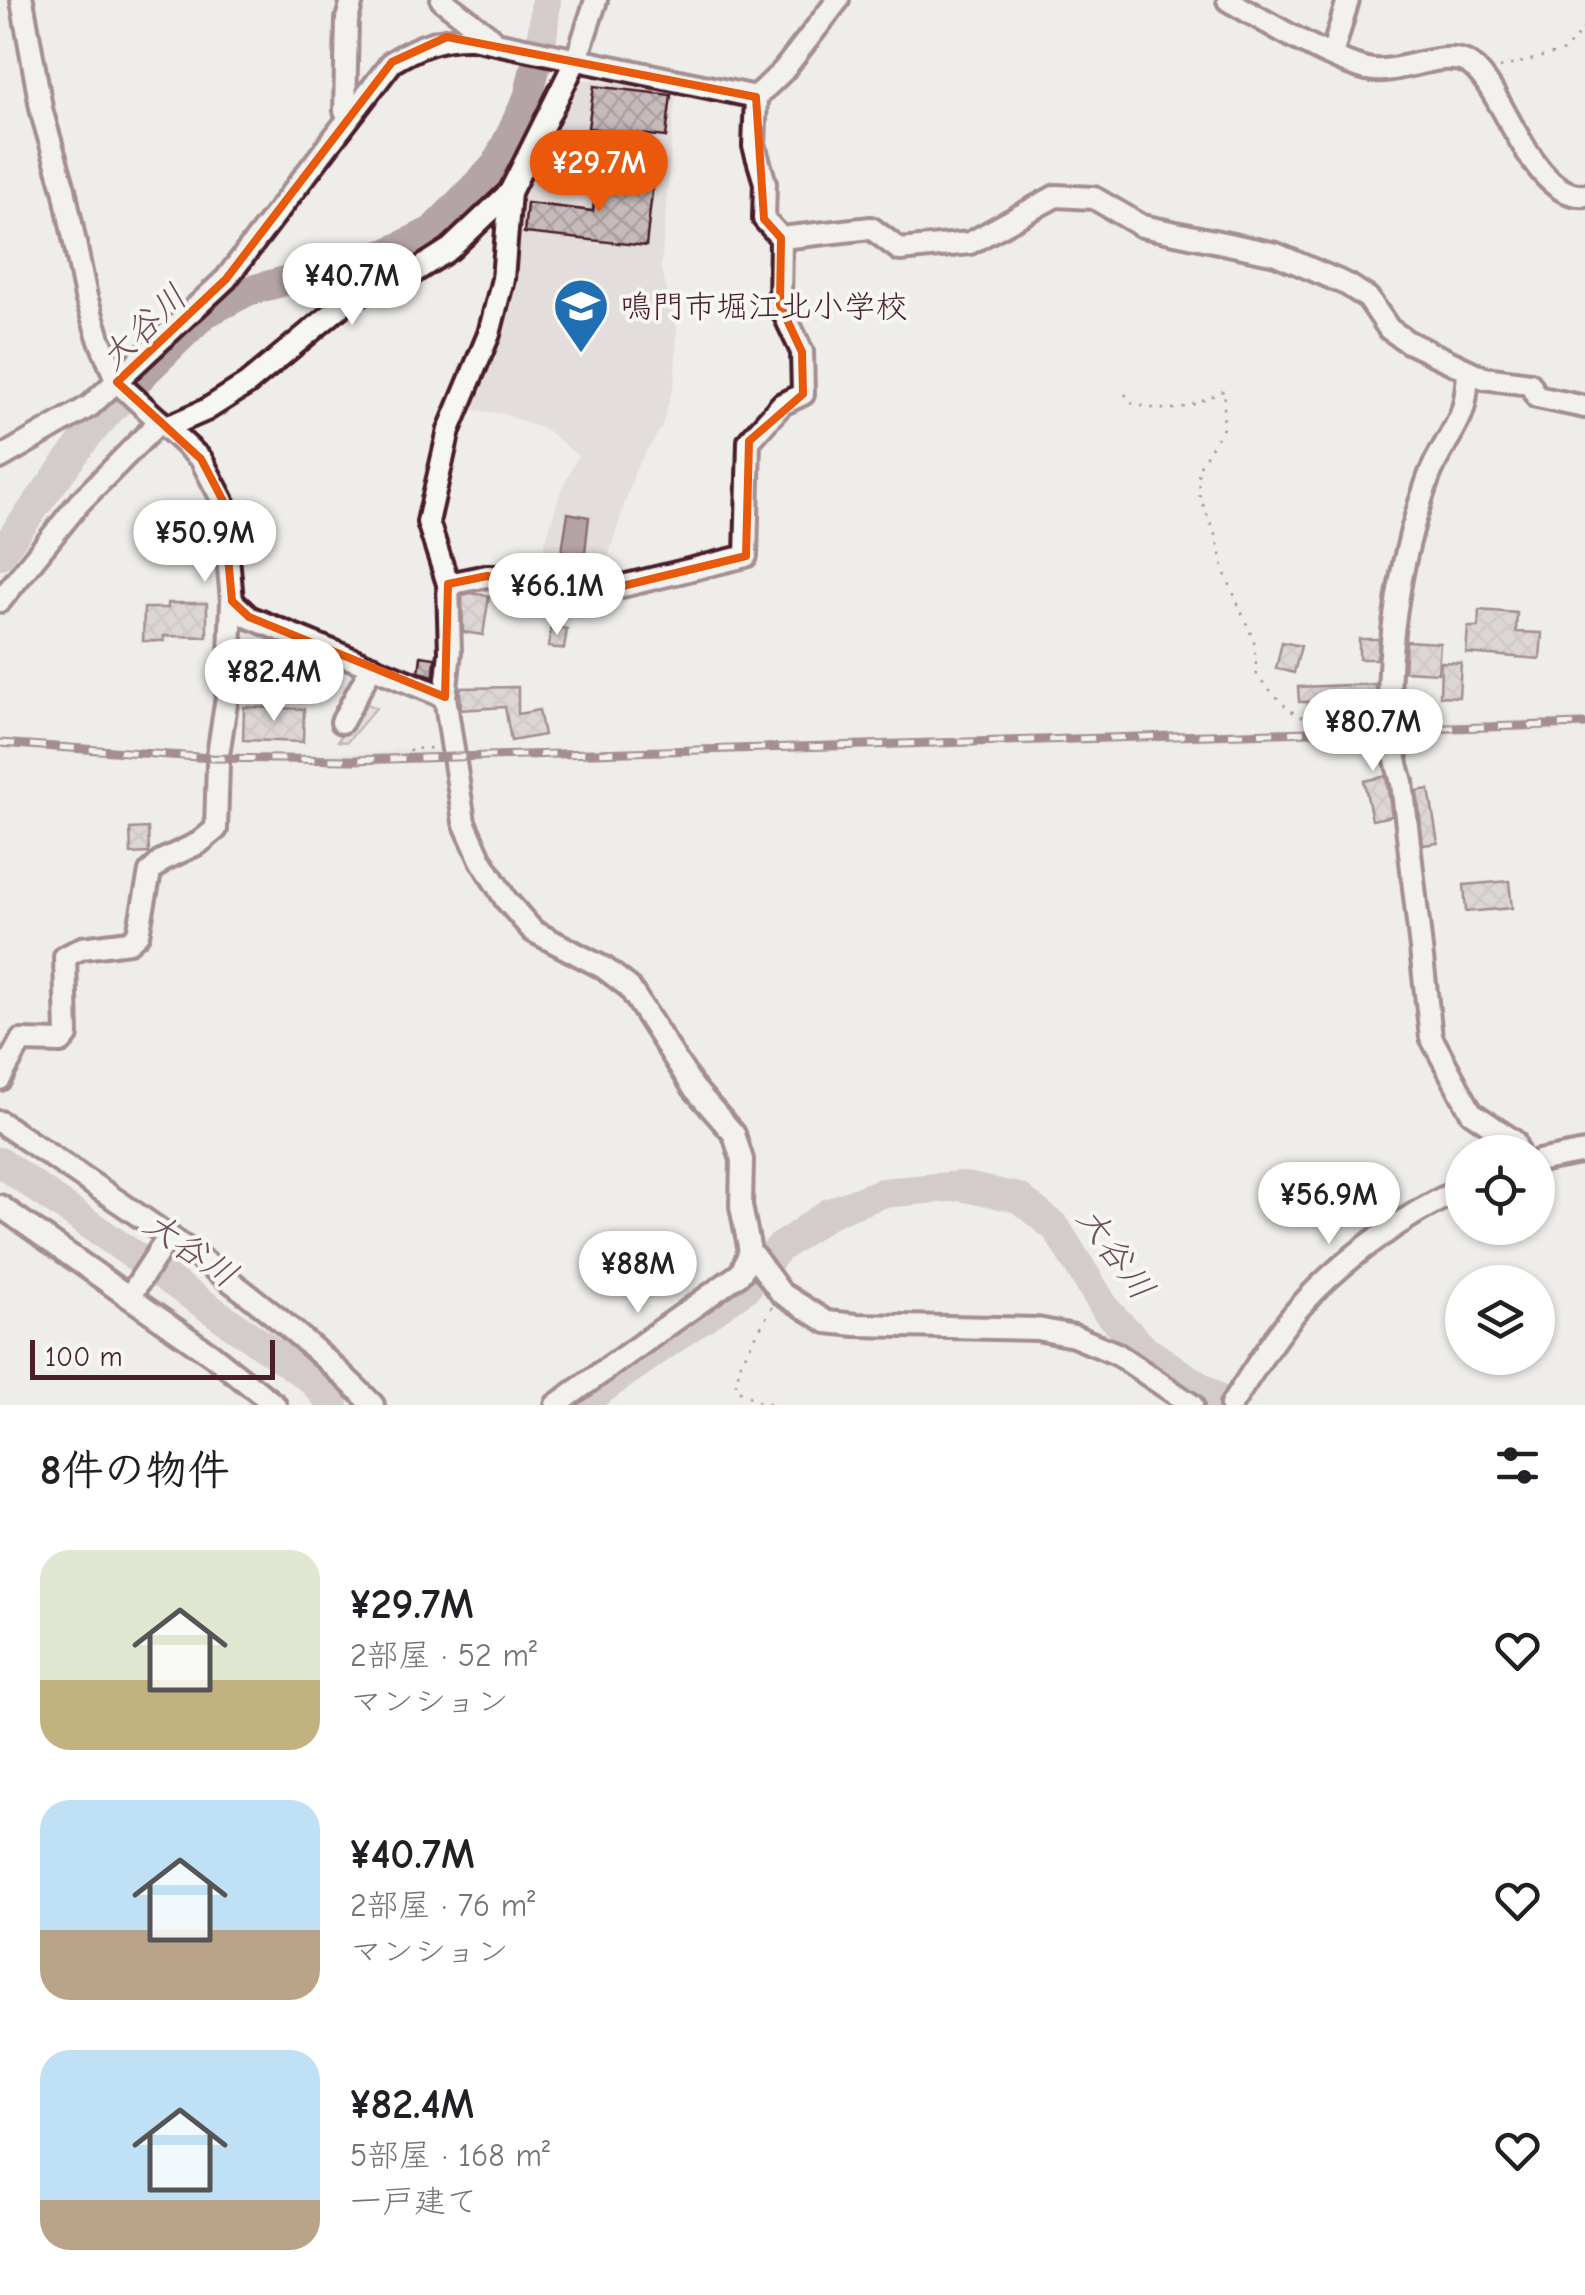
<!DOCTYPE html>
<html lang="ja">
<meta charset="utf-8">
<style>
body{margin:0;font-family:"Comic Neue","Klee One",sans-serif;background:#f6f6f6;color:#202124;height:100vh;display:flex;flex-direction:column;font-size:38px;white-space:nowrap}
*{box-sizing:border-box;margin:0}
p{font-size:32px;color:#757577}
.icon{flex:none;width:55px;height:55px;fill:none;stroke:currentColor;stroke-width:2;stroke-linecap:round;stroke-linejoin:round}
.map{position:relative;height:1405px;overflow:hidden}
.details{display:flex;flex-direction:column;background:#fff;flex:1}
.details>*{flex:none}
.tools{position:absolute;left:1445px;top:1135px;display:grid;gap:20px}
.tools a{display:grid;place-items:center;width:110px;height:110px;border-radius:50%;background:#fff;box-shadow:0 2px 8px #0004;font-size:50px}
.scale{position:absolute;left:30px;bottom:25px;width:245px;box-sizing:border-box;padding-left:10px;border:5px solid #4a1f2b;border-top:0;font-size:28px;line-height:35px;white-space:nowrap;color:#4a1f2b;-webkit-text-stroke:8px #f6f6f2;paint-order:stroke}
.price{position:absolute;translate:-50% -85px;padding:0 22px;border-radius:35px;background:#fff;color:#222;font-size:32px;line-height:65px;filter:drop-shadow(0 2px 5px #0008)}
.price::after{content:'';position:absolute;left:50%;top:60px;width:30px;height:22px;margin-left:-15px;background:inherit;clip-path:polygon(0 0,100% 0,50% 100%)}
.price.active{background:#ea580c;color:#fff}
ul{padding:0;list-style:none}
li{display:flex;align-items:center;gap:30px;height:250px;padding:0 40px}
li span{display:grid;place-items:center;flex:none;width:280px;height:200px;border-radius:30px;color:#555}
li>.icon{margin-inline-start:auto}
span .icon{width:120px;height:120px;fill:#fffc;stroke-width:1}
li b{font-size:42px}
h2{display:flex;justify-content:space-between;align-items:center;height:120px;padding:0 40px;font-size:42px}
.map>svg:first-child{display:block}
.built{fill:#e3dedc}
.cemetery{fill:url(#cemetery-stones);stroke:#90777c;stroke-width:2.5}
.water{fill:#b4a4a5;stroke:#8a6f74;stroke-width:2.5}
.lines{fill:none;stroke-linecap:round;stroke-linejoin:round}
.river{stroke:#b4a4a5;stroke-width:30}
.building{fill:url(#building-cross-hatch);stroke:#4a1f2b;stroke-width:2.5}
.minor-casing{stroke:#4a1f2b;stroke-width:28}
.path{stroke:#4a1f2b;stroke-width:2.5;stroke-dasharray:2.5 8;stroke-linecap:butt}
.minor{stroke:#f6f6f2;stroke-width:20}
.rail-casing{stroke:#4a1f2b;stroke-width:9}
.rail{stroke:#f6f6f2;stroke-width:5;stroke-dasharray:15;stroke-linecap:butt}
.marked{fill:none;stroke:#e8590c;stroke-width:8;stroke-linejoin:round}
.labels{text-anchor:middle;stroke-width:8;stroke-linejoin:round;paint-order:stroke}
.poi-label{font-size:32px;fill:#4a1f2b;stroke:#f6f6f2;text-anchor:start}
.water-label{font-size:35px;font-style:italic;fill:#6f4e56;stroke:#f6f6f2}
</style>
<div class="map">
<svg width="1585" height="1405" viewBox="0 0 1585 1405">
<defs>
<pattern id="cemetery-stones" width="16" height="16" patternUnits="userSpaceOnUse" patternTransform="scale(2.5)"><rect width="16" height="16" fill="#d7cfce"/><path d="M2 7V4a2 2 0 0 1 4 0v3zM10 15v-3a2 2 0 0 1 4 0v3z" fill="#bab1b1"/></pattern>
<pattern id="building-cross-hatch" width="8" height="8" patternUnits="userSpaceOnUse" patternTransform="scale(2.5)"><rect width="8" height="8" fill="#c6babb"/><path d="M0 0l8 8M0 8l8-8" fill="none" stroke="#ac9fa1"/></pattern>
</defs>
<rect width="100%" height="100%" fill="#efedea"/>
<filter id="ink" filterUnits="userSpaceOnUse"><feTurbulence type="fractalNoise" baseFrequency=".01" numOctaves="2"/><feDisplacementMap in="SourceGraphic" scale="20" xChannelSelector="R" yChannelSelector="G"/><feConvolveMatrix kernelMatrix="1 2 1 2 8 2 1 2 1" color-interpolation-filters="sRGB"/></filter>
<g filter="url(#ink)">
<g class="built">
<path d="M576,79L676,89L661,268L677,327L675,382L661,428L636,468L602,577L536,573L560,492L578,456L548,431L503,414L461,408L504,314L521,194Z"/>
<path d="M1585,718V729L1553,731L353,765L218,763L0,749V740L218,755L392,752V748H406L407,752L440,750L441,754Z"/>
</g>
<path class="cemetery" d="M361,701L376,708L347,742L338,741Z"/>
<path class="water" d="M568,513L589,517L583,571L559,569Z"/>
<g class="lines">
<g class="river">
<path d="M0,554L87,436L146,371L204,314L248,291L388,253L432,231L496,165L528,98L542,39L546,0"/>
<path d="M0,1162L311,1379L334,1405"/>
<path d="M579,1405L747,1287L778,1249L829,1213L882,1193L960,1186L1019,1198L1056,1228L1107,1311L1145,1350L1227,1405"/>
</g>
</g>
<g class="building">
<path d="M594,86L671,95L666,137L588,128Z"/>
<path d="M597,177L653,183L646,246L524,233L527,203L593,211Z"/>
<path d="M471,593L489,596L483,635L463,632L462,595Z"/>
<path d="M168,603H207V637L164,636V641H143L144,608H168Z"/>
<path d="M1479,610L1517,613L1516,632L1542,633L1540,659L1466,653L1468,627H1478Z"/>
<path d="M551,626L567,629L564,649L548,647Z"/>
<path d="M1359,639H1379L1377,659H1359Z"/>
<path d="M1406,641L1440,643L1438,673L1404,671Z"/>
<path d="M1282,642L1301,646L1294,673L1276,668Z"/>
<path d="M284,646L302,654L292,683L256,671L255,677L243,676L244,654L281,658Z"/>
<path d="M421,656L435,658L434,676L419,672Z"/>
<path d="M1441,662L1461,663L1459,697L1440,696Z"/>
<path d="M1376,684V710H1308V702H1299L1298,687Z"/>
<path d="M518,687V714L539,710L544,735L511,741L505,707L461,710L460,688Z"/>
<path d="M244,707L304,709L303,742L243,740Z"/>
<path d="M1386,776L1392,816L1372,820L1364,781Z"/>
<path d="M1429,789L1438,843L1423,845L1417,791Z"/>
<path d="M148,828L149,853L131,854L130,829Z"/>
<path d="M1509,881L1512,908L1466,912L1464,885Z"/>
</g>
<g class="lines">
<g class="minor-casing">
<g id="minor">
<path d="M22,0L42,113L64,189L86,297L99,338L117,382L201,459L223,501L232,601L229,684L218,755"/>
<path d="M442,0L490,37"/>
<path d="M596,0L577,58L510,192L503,279L489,334L449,430L428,522L448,584L450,652L445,697L464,822L481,860L506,900L533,931L604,968L629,987L693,1087L734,1134L742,1160L741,1206L750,1251L781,1293L827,1322L856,1325L1037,1329L1074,1336L1117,1354L1192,1405"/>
<path d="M1228,0C1261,19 1331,61 1367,69C1397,76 1439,50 1466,62C1502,79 1529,200 1585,195"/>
<path d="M1332,55L1348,0"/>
<path d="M349,117L345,111L347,20L352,0"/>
<path d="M781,238L871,228L900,250L970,243L1056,196L1094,198L1142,226L1276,254L1348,285L1368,298L1389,329L1408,342L1484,378L1530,384L1537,397L1585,407"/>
<path d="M1468,372C1467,387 1466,404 1460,417C1450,439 1436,456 1428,479C1398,562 1374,697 1402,782L1431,1037L1471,1112L1514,1141L1517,1152"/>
<path d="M167,427L206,410L247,384L352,297L411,274L450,249L510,192"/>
<path d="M0,458L90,406L226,279L392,62C418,46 441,37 472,38L756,97L783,71L838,0"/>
<path d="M448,584L487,576L552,578L610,589L746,556L749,441L782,404L803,394L802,352L780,305L781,238L764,219L765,183L754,146L756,97"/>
<path d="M0,601L79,503L160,421"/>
<path d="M232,601L249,617L445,697"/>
<path d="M342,722L372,666"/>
<path d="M0,1079L21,1041L61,1042L67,1035L65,957L82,948L129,942L138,934L150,872L163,860L199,843L216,829L218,763"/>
<path d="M0,1122C129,1209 264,1293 373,1405"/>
<path d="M1538,1161L1585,1152"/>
<path d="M0,1206L129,1297"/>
<path d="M169,1236L129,1297L212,1355L275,1405"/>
<path d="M556,1405L741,1273L750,1251"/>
<path d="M1231,1405C1252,1373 1273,1338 1298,1309C1340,1261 1405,1214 1462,1189"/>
</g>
</g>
<g class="path">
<path d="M1500,68L1564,51L1585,27"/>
<path d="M1125,394L1131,403C1173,415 1186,409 1225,390L1223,428L1198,469L1199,494L1216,537L1224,571L1254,641L1257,676L1289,710L1309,720"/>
<path d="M410,752V749L435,748"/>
<path d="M772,1307L741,1362L735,1388L757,1401L778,1405"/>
</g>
<use href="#minor" class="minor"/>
<g class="rail-casing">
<path id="rail" d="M0,743L212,758L352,760L1585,724"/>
</g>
<use href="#rail" class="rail"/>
</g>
</g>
<path d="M0 0H1585V1405H0ZM447,37L756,97L764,219L781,238L780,305L802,352L803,394L749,441L746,556L610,589L487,576L448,584L445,697L249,617L232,601L223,501L201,459L117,382L226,279L392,62Z" fill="#efedea" fill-opacity=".55" fill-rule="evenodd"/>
<path class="marked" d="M447,37L756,97L764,219L781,238L780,305L802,352L803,394L749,441L746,556L610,589L487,576L448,584L445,697L249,617L232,601L223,501L201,459L117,382L226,279L392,62Z"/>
<defs>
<g id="school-pin" transform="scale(2.875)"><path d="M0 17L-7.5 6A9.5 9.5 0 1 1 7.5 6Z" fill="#1f6fb2" stroke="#f6f6f2"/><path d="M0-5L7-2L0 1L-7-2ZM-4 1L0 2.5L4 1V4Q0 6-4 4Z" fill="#fff"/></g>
</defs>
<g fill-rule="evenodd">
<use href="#school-pin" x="581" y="306"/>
</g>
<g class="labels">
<g class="poi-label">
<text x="620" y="317">鳴門市堀江北小学校</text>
</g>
<g class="water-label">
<text transform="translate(143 327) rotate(-44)" y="12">大谷川</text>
<text transform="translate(191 1249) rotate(35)" y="12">大谷川</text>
<text transform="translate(1116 1253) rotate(54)" y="12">大谷川</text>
</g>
</g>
</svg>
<div class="tools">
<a><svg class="icon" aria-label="locate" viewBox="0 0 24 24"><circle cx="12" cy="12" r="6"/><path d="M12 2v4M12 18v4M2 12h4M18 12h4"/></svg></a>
<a><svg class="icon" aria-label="layers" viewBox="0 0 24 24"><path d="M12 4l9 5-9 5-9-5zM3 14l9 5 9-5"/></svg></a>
</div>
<div class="scale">100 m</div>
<b class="price active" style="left:599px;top:215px">¥29.7M</b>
<b class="price" style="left:352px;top:328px">¥40.7M</b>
<b class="price" style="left:205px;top:585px">¥50.9M</b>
<b class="price" style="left:557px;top:638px">¥66.1M</b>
<b class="price" style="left:274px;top:724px">¥82.4M</b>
<b class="price" style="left:1373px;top:774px">¥80.7M</b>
<b class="price" style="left:1329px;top:1247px">¥56.9M</b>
<b class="price" style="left:638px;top:1316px">¥88M</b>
</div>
<section class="details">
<h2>8件の物件<svg class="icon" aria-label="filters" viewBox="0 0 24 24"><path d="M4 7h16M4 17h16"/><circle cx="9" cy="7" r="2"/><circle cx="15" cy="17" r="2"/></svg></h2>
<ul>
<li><span style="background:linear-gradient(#dfe7d0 65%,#c2b280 0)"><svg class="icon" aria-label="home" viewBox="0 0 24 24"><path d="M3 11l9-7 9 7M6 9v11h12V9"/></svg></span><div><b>¥29.7M</b><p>2部屋 · 52 m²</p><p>マンション</p></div><svg class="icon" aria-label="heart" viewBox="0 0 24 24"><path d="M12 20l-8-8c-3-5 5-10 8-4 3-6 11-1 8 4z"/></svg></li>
<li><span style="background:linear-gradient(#bfe0f5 65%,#b9a48a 0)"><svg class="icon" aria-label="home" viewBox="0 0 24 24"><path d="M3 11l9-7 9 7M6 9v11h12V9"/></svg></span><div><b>¥40.7M</b><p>2部屋 · 76 m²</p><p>マンション</p></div><svg class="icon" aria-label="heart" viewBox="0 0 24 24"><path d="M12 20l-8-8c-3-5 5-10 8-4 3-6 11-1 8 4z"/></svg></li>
<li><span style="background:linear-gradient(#bfe0f5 75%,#b9a48a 0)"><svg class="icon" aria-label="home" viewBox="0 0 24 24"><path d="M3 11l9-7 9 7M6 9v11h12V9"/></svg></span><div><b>¥82.4M</b><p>5部屋 · 168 m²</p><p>一戸建て</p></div><svg class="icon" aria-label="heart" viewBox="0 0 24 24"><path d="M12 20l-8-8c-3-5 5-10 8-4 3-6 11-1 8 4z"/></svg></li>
</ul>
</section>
